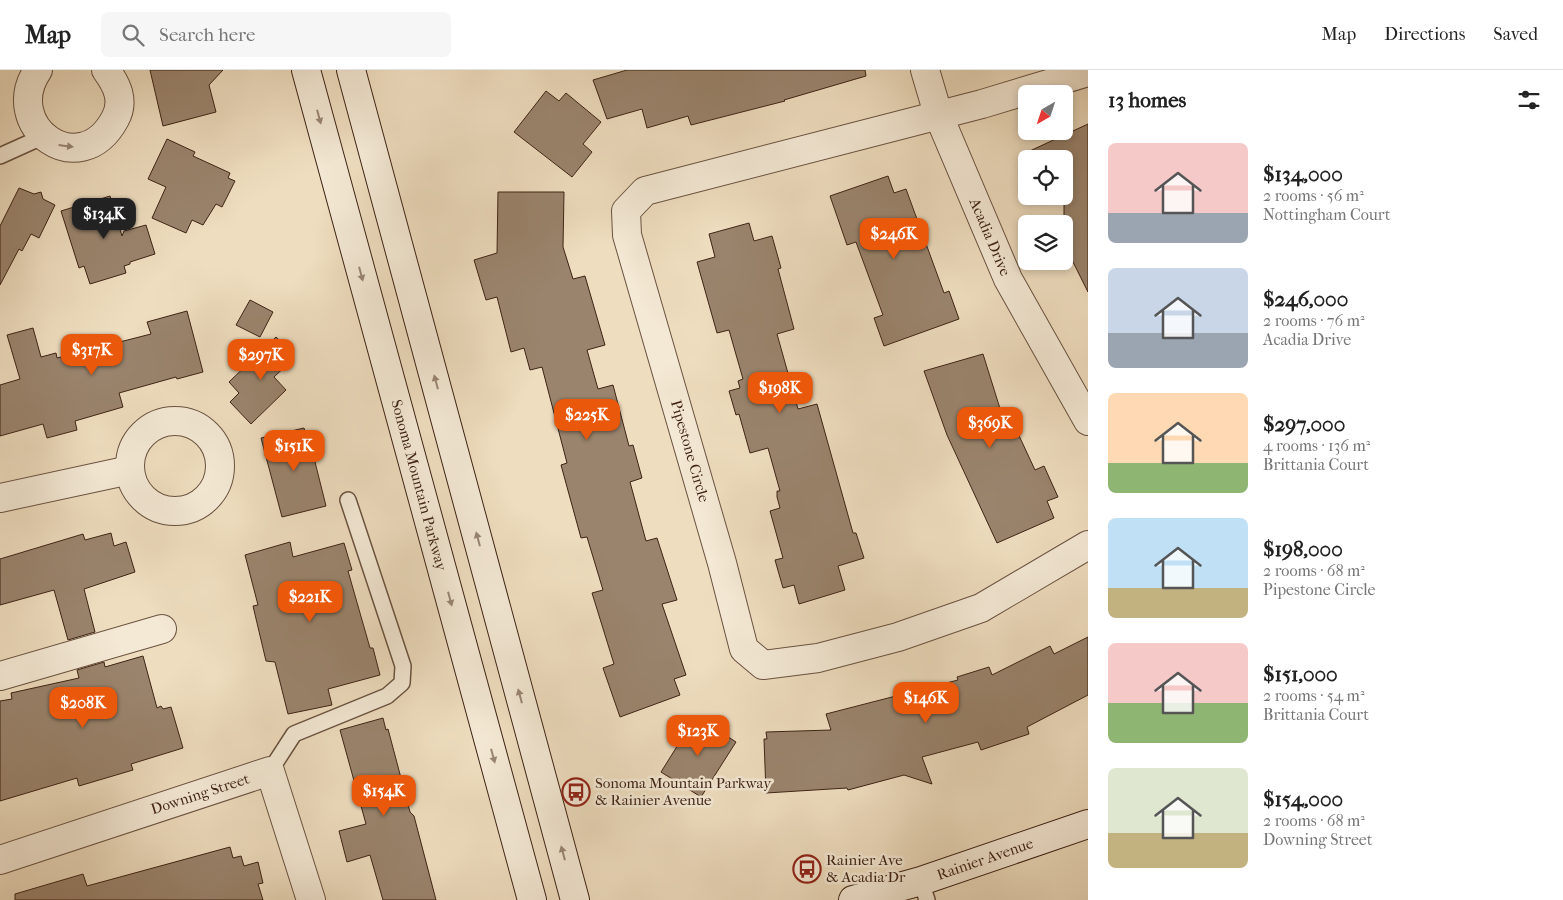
<!DOCTYPE html>
<meta charset="utf-8">
<style>
body{margin:0;font-family:"IM FELL French Canon",serif;background:#f6f6f6;color:#222;height:100vh;display:flex;flex-direction:column;font-size:19px;white-space:nowrap}
*{box-sizing:border-box;margin:0}
p{font-size:16px;color:#767676}
.icon{flex:none;width:28px;height:28px;fill:none;stroke:currentColor;stroke-width:2;stroke-linecap:round;stroke-linejoin:round}
.map{position:relative;flex:1;overflow:hidden}
.side{display:flex;flex-direction:column;background:#fff;width:475px}
.side>*{flex:none}
.needle{width:32px;rotate:219deg}
.buttons{position:absolute;left:1018px;top:15px;display:grid;gap:10px}
.buttons a{display:grid;place-items:center;width:55px;height:55px;border-radius:8px;background:#fff;box-shadow:0 2px 8px #0003;font-size:25px}
.price{position:absolute;translate:-50% -42px;padding:0 11px;border-radius:10px;background:#ea580c;color:#fff;font-size:16px;line-height:32px;filter:drop-shadow(0 1px 2px #0008)}
.price::after{content:'';position:absolute;left:50%;top:30px;width:15px;height:11px;margin-left:-8px;background:inherit;clip-path:polygon(0 0,100% 0,50% 100%)}
.price.selected{background:#222;color:#fff}
ul{padding:0;list-style:none}
li{display:flex;align-items:center;gap:15px;height:125px;padding:0 20px}
li span{display:grid;place-items:center;flex:none;width:140px;height:100px;border-radius:8px;color:#555}
li>.icon{margin-inline-start:auto}
span .icon{width:60px;height:60px;fill:#fffc;stroke-width:1}
li b{font-size:21px}
h2{display:flex;justify-content:space-between;align-items:center;height:60px;padding:0 20px;font-size:21px}
header{display:flex;align-items:center;gap:30px;box-sizing:border-box;height:70px;padding:0 25px;background:#fff;border-bottom:1px solid #e0e0e0}
header strong{font-size:24px}
nav{display:flex;gap:28px;margin-inline-start:auto;font-size:18px}
.search{width:350px;height:45px;background:#f6f6f6;display:flex;align-items:center;gap:12px;box-sizing:border-box;padding:0 18px;border-radius:8px;color:#767676;font-size:19px}
main{display:flex;flex:1;min-height:0}
.map>svg:first-child{display:block}
.building{fill:#9a846d;stroke:#3e2315}
.lines{fill:none;stroke-linecap:round;stroke-linejoin:round}
.lane-casing{stroke:#6a5240;stroke-width:18}
.street-casing{stroke:#6a5240;stroke-width:30}
.secondary-casing{stroke:#3e2315;stroke-width:30}
.lane{stroke:#f4e9d5;stroke-width:15}
.street{stroke:#f4e9d5;stroke-width:28}
.secondary{stroke:#f4e9d5;stroke-width:28}
.oneway{fill:#998675}
.labels{text-anchor:middle;stroke-width:5;stroke-linejoin:round;paint-order:stroke}
.street-label{font-size:15px;fill:#3e2315;stroke:#f4e9d5}
.poi-label{font-size:15px;fill:#3e2315;stroke:#f4e9d5;text-anchor:start}
</style>
<header>
<strong>Map</strong>
<div class="search"><svg class="icon" aria-label="search" viewBox="0 0 24 24"><circle cx="10" cy="10" r="6"/><path d="M15 15l6 6"/></svg>Search here</div>
<nav><a>Map</a><a>Directions</a><a>Saved</a></nav>
</header>
<main>
<div class="map">
<svg width="1088" height="830" viewBox="0 0 1088 830">
<rect width="100%" height="100%" fill="#eeddbf"/>
<filter id="stains"><feTurbulence type="fractalNoise" baseFrequency=".004" numOctaves="4"/><feColorMatrix values="0 0 0 0 .2 0 0 0 0 .09 0 0 0 0 .02 0 0 0 .5 -.17"/></filter>
<radialGradient id="worn" r=".72"><stop offset=".6" stop-color="#630" stop-opacity="0"/><stop offset="1" stop-color="#630" stop-opacity=".3"/></radialGradient>
<g class="building">
<path d="M150,0H223L209,15L216,42L163,56Z"/>
<path d="M627,0H865L866,6L784,30L785,31L691,55L688,46L647,58L642,39L607,49L593,10Z"/>
<path d="M546,21L559,31L566,23L601,52L583,74L592,82L572,107L514,62Z"/>
<path d="M1088,54V222L1064,174V89H1026V104L1019,86Z"/>
<path d="M167,69L195,82L193,86L230,103L228,108L235,111L222,137L216,134L203,155L192,150L186,163L152,148L166,117L148,109Z"/>
<path d="M888,106L894,123L906,119L944,223L949,221L959,249L884,276L874,248L883,245L856,172L847,175L830,126Z"/>
<path d="M19,118L34,124L41,122L43,129L55,135L39,168L31,164L22,181L19,179L0,215V156Z"/>
<path d="M498,122H564L563,177L573,209L585,206L605,275L587,280L598,319L613,315L629,376L633,375L642,408L630,412L646,471L657,468L677,530L662,534L686,605L674,609L680,625L620,647L603,598L614,594L592,523L603,520L587,467L581,468L561,395L567,393L542,297L530,300L524,278L511,282L497,227L486,230L474,190L497,183Z"/>
<path d="M110,126L122,166L124,161L146,155L155,184L130,192V194L124,196L126,203L90,214L84,196L79,198L61,141Z"/>
<path d="M749,153L754,171L772,166L781,198L778,199L794,259L777,264L798,339L817,334L853,463H856L864,488L838,496L845,520L799,534L794,515L783,518L775,490L783,488L770,441L780,438L777,427V421H780L768,378L750,383L739,344L736,345L729,321L740,318L738,311L743,309L729,260L717,263L697,192L715,187L709,164Z"/>
<path d="M250,230L273,242L260,267L236,255Z"/>
<path d="M187,241L203,302L177,309L176,307L119,323L123,337L75,351L77,360L47,368L43,354L0,366V315L20,309L7,265L33,258L41,287L56,283L57,288L151,264L147,252Z"/>
<path d="M276,267L294,284L288,290V294L274,307L286,320L251,354L230,332L239,323L229,312Z"/>
<path d="M983,284L1002,345L1008,342L1035,400L1044,396L1058,427L1047,431L1054,448L997,473L947,365L924,301Z"/>
<path d="M304,358L307,369L309,368L326,436L282,447L261,368Z"/>
<path d="M111,463L114,476L126,472L135,502L84,519L95,562L68,570L54,520L0,535V489L83,464L85,470Z"/>
<path d="M290,472L293,487L344,473L352,500L348,501L370,578H373L380,605L328,619L332,635L288,644L275,592L266,591L253,536L258,535L245,485Z"/>
<path d="M1088,567V625L1027,657L1029,664L981,680L978,672L922,687L932,714L904,705L848,720L847,718L766,723L764,669H767L766,662L831,660L826,644L958,610L957,607L989,597L992,605L1050,576L1054,584Z"/>
<path d="M143,586L157,638L161,636L163,639L171,637L183,678L131,694L133,700L79,716L77,708L0,731V631L12,629L11,623L79,608L77,600L104,592L105,597Z"/>
<path d="M696,646L736,672L701,727L661,702Z"/>
<path d="M383,648L386,660L388,659L410,742L414,746L436,830H383L370,785L347,792L339,761L366,754L340,660Z"/>
<path d="M230,777L233,788L241,786L244,796L258,792L263,813L258,814L263,830H15V824L83,804L87,816Z"/>
</g>
<g class="lines">
<g class="lane-casing">
<g id="lane">
<path d="M0,86L42,67"/>
<path d="M270,701L294,664L387,626L402,613L403,596L348,430"/>
<path d="M921,811L927,830"/>
</g>
</g>
<g class="street-casing">
<g id="street">
<path d="M38,0C0,56 80,114 115,49C125,31 117,15 106,0"/>
<path d="M925,0L938,44L1008,209L1088,351"/>
<path d="M1088,2L982,34L645,121L626,141L627,165L722,493L744,579L763,595L818,588L898,567L981,538L1088,475"/>
<circle cx="175" cy="396" r="45"/>
<path d="M0,428L130,400"/>
<path d="M0,606L162,559"/>
<path d="M0,790L270,701L311,830"/>
</g>
</g>
<g class="secondary-casing">
<g id="secondary">
<path d="M306,0L532,830"/>
<path d="M351,0L575,830"/>
<path d="M853,830L921,811L1088,754"/>
</g>
</g>
<use href="#lane" class="lane"/>
<use href="#street" class="street"/>
<use href="#secondary" class="secondary"/>
</g>
<defs><path id="oneway-solid" d="M-6-.8H1V-3.2L6.5 0L1 3.2V.8H-6Z" transform="scale(1.25)"/></defs>
<g class="oneway">
<use href="#oneway-solid" transform="translate(319 47) rotate(75)"/>
<use href="#oneway-solid" transform="translate(66 76) rotate(7)"/>
<use href="#oneway-solid" transform="translate(361 204) rotate(75)"/>
<use href="#oneway-solid" transform="translate(436 312) rotate(-105)"/>
<use href="#oneway-solid" transform="translate(478 469) rotate(-105)"/>
<use href="#oneway-solid" transform="translate(450 529) rotate(75)"/>
<use href="#oneway-solid" transform="translate(520 626) rotate(-105)"/>
<use href="#oneway-solid" transform="translate(493 686) rotate(75)"/>
<use href="#oneway-solid" transform="translate(563 783) rotate(-105)"/>
</g>
<defs>
<g id="bus-ring" transform="scale(1.4375)"><circle r="9.5" fill="#f4e9d5" stroke="#8f2418" stroke-width="1.5"/><path d="M-5-6H5V4H4V6H2V4H-2V6H-4V4H-5ZM-3.5-4V0h7V-4ZM-3.5 1.2v1.5H-2V1.2ZM2 1.2v1.5H3.5V1.2Z" fill="#8f2418"/></g>
</defs>
<g fill-rule="evenodd">
<use href="#bus-ring" x="576" y="722"/>
<use href="#bus-ring" x="807" y="799"/>
</g>
<g class="labels">
<g class="street-label">
<text transform="translate(990 167) rotate(67)" y="5">Acadia Drive</text>
<text transform="translate(690 381) rotate(74)" y="5">Pipestone Circle</text>
<text transform="translate(419 415) rotate(75)" y="5">Sonoma Mountain Parkway</text>
<text transform="translate(200 724) rotate(-18)" y="5">Downing Street</text>
<text transform="translate(985 789) rotate(-19)" y="5">Rainier Avenue</text>
</g>
<g class="poi-label">
<text x="595" y="718">Sonoma Mountain Parkway<tspan x="595" dy="17">&amp; Rainier Avenue</tspan></text>
<text x="826" y="795">Rainier Ave<tspan x="826" dy="17">&amp; Acadia Dr</tspan></text>
</g>
</g>
<rect width="100%" height="100%" filter="url(#stains)"/>
<rect width="100%" height="100%" fill="url(#worn)"/>
</svg>
<div class="buttons">
<a><svg class="needle" viewBox="-14 -14 28 28"><path d="M0-13l5 13h-10z" fill="#e53935"/><path d="M0 13l5-13h-10z" fill="#767676"/></svg></a>
<a><svg class="icon" aria-label="locate" viewBox="0 0 24 24"><circle cx="12" cy="12" r="6"/><path d="M12 2v4M12 18v4M2 12h4M18 12h4"/></svg></a>
<a><svg class="icon" aria-label="layers" viewBox="0 0 24 24"><path d="M12 4l9 5-9 5-9-5zM3 14l9 5 9-5"/></svg></a>
</div>
<b class="price selected" style="left:104px;top:170px">$134K</b>
<b class="price" style="left:894px;top:190px">$246K</b>
<b class="price" style="left:92px;top:306px">$317K</b>
<b class="price" style="left:261px;top:311px">$297K</b>
<b class="price" style="left:780px;top:344px">$198K</b>
<b class="price" style="left:587px;top:371px">$225K</b>
<b class="price" style="left:990px;top:379px">$369K</b>
<b class="price" style="left:294px;top:402px">$151K</b>
<b class="price" style="left:310px;top:553px">$221K</b>
<b class="price" style="left:926px;top:654px">$146K</b>
<b class="price" style="left:83px;top:659px">$208K</b>
<b class="price" style="left:698px;top:687px">$123K</b>
<b class="price" style="left:384px;top:747px">$154K</b>
</div>
<section class="side">
<h2>13 homes<svg class="icon" aria-label="filters" viewBox="0 0 24 24"><path d="M4 7h16M4 17h16"/><circle cx="9" cy="7" r="2"/><circle cx="15" cy="17" r="2"/></svg></h2>
<ul>
<li><span style="background:linear-gradient(#f6c9c9 70%,#9aa5b1 0)"><svg class="icon" aria-label="home" viewBox="0 0 24 24"><path d="M3 11l9-7 9 7M6 9v11h12V9"/></svg></span><div><b>$134,000</b><p>2 rooms · 56 m²</p><p>Nottingham Court</p></div></li>
<li><span style="background:linear-gradient(#c9d6e8 65%,#9aa5b1 0)"><svg class="icon" aria-label="home" viewBox="0 0 24 24"><path d="M3 11l9-7 9 7M6 9v11h12V9"/></svg></span><div><b>$246,000</b><p>2 rooms · 76 m²</p><p>Acadia Drive</p></div></li>
<li><span style="background:linear-gradient(#ffd9b3 70%,#8fb573 0)"><svg class="icon" aria-label="home" viewBox="0 0 24 24"><path d="M3 11l9-7 9 7M6 9v11h12V9"/></svg></span><div><b>$297,000</b><p>4 rooms · 136 m²</p><p>Brittania Court</p></div></li>
<li><span style="background:linear-gradient(#bfe0f5 70%,#c2b280 0)"><svg class="icon" aria-label="home" viewBox="0 0 24 24"><path d="M3 11l9-7 9 7M6 9v11h12V9"/></svg></span><div><b>$198,000</b><p>2 rooms · 68 m²</p><p>Pipestone Circle</p></div></li>
<li><span style="background:linear-gradient(#f6c9c9 60%,#8fb573 0)"><svg class="icon" aria-label="home" viewBox="0 0 24 24"><path d="M3 11l9-7 9 7M6 9v11h12V9"/></svg></span><div><b>$151,000</b><p>2 rooms · 54 m²</p><p>Brittania Court</p></div></li>
<li><span style="background:linear-gradient(#dfe7d0 65%,#c2b280 0)"><svg class="icon" aria-label="home" viewBox="0 0 24 24"><path d="M3 11l9-7 9 7M6 9v11h12V9"/></svg></span><div><b>$154,000</b><p>2 rooms · 68 m²</p><p>Downing Street</p></div></li>
</ul>
</section>
</main>
